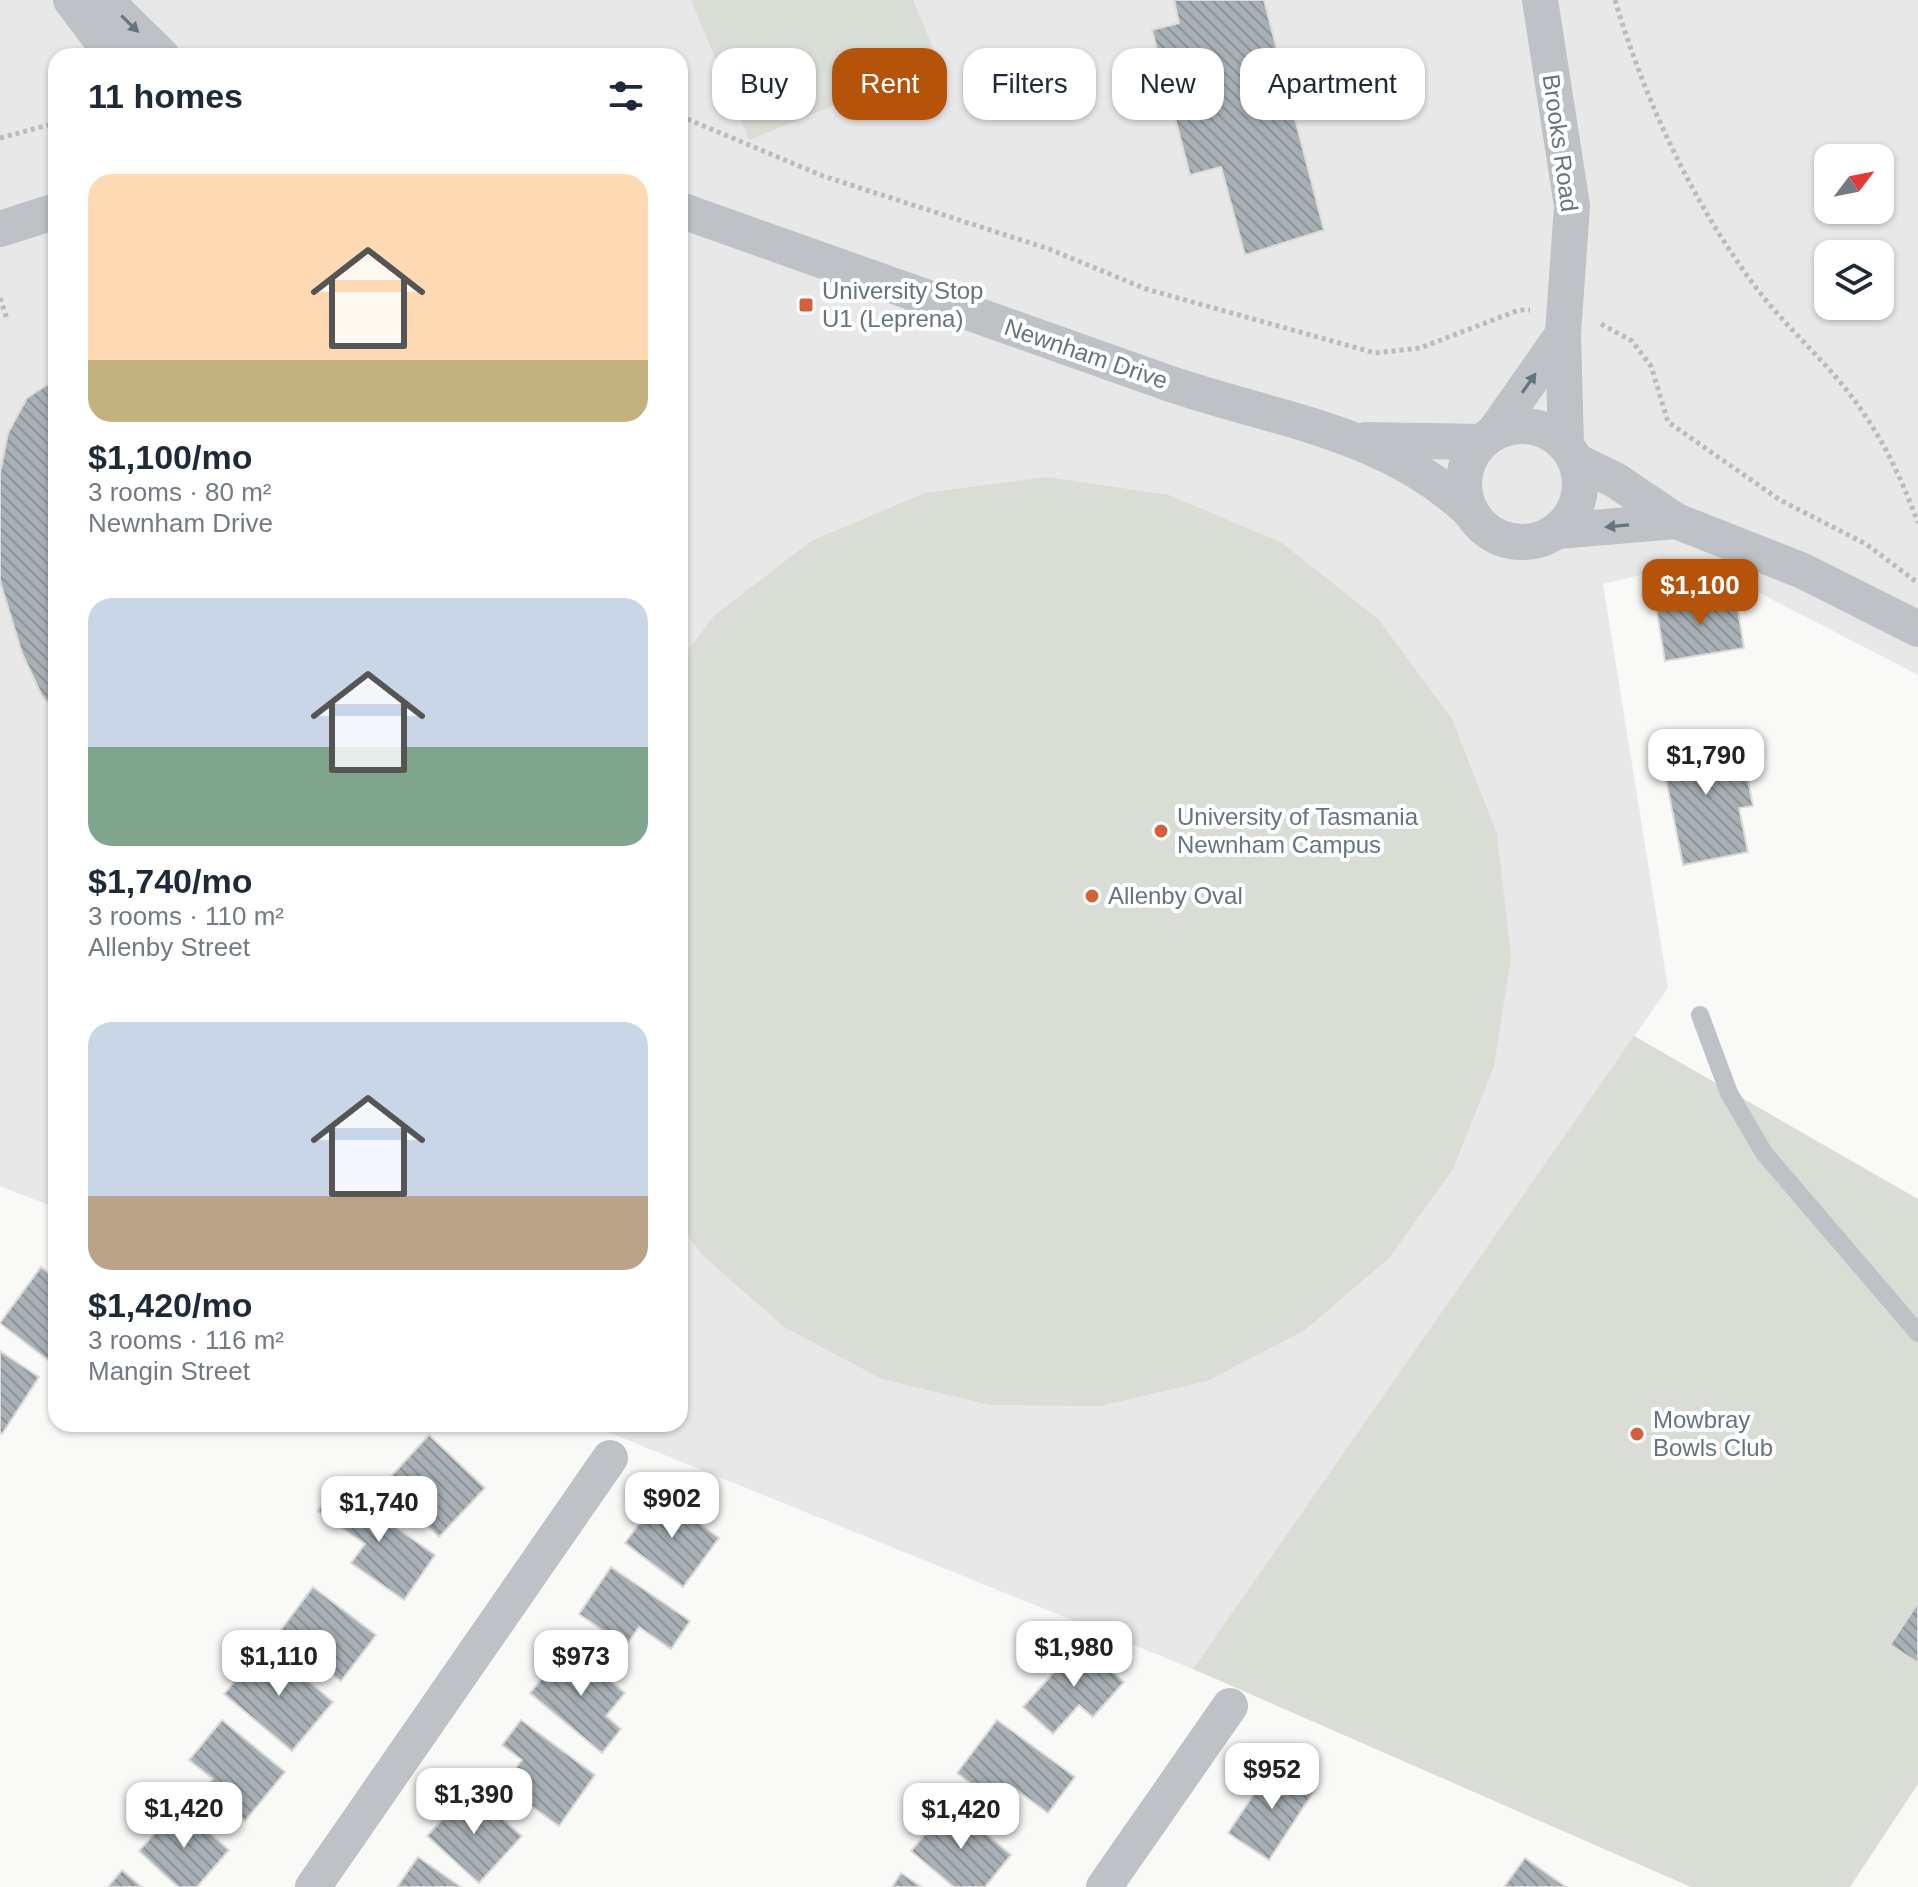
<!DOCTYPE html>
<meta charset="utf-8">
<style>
body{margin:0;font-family:Arial,sans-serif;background:#f6f6f7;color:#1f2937;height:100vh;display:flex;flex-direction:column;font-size:30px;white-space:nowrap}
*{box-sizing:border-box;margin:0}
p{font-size:26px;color:#747a83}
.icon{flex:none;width:44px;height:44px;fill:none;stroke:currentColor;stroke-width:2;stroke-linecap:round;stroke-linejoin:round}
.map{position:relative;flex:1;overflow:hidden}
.sheet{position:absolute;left:48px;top:48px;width:640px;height:1384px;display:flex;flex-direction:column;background:#fff;border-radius:24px;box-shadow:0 2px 6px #0004}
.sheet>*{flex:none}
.guide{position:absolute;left:712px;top:48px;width:760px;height:72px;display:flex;gap:16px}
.needle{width:52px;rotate:58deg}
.buttons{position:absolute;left:1814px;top:144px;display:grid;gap:16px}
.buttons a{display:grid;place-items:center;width:80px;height:80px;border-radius:16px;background:#fff;box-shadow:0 2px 6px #0004;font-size:40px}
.price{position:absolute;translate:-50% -68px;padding:0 18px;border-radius:16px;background:#fff;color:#222;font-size:26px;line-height:52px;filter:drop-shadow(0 2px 4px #0008)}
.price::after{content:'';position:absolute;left:50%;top:48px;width:24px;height:18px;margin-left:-12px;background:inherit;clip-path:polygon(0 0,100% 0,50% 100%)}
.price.selected{background:#b45309;color:#fff}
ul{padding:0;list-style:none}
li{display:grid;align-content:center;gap:16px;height:424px;padding:0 40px}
li span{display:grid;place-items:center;height:248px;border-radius:24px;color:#555}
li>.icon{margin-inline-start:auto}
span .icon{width:144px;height:144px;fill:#fffc;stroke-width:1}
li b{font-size:34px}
h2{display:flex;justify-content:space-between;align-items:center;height:96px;padding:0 40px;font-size:34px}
.chip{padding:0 28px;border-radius:24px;background:#fff;box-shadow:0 2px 6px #0004;font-size:28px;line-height:72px}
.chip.selected{background:#b45309;color:#fff}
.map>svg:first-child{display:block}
.built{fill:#e7e8e7;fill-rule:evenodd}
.pitch{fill:#d9ddd6}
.building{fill:url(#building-back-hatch);stroke:#dbdbd9;stroke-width:2}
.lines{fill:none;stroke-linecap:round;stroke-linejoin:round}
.path{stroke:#b9bcbf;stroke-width:5;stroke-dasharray:4 4;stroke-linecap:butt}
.service{stroke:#bec2c6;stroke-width:18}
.minor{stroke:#bec2c6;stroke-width:36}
.oneway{fill:#66747f}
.poi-dot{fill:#d55e3b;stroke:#fff;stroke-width:3}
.labels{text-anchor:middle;stroke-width:8;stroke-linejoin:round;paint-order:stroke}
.street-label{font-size:24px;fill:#66747f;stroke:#fff}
.poi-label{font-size:24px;fill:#66747f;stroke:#fff;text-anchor:start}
</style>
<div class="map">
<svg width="1918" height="1887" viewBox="0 0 1918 1887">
<defs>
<pattern id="building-back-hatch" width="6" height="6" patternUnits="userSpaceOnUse" patternTransform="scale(2)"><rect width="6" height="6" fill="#a8b0b5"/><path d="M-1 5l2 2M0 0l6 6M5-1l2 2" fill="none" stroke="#8d9498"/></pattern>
</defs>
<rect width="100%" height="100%" fill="#f9f9f7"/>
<path class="built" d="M0,0H1918V675L1731,578L1662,570L1603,584L1668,988L1193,1669L588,1424H680V56H56V1208L0,1186ZM1828,158H1880V210H1828ZM1828,254H1880V306H1828Z"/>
<g class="pitch">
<path d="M691,0H913L939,62L749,140Z"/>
<path d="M1047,477L1169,495L1282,543L1379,620L1452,719L1497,834L1511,957L1494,1066L1453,1169L1389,1258L1305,1330L1207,1381L1100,1406L990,1405L882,1379L784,1327L701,1254L680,1224V661L714,616L811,541L925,493Z"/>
<path d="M1634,1036L1918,1199V1784L1850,1887H1691L1193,1669Z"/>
</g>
<g class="building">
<path d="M1174,0H1264L1324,230L1245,255L1221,167L1190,175L1152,30L1179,23Z"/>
<path d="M56,379V474L52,511L56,560V713L41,694L22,653L0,581V473L8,433L27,398Z"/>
<path d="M56,379V474L52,511L56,560V713L41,694L22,653L0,581V473L8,433L27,398Z"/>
<path d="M1735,592L1744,648L1665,661L1656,606Z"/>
<path d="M1724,732L1730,761L1744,758L1753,806L1739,808L1748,852L1683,865L1659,744Z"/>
<path d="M41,1267L56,1279V1350L48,1360L0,1323Z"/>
<path d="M0,1351L39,1377L2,1434L0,1433Z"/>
<path d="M429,1435L485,1488L439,1537L384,1484Z"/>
<path d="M335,1485L435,1555L404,1600L351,1563L365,1544L318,1511Z"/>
<path d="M661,1494L719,1538L683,1587L625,1543Z"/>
<path d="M611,1567L690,1621L671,1649L639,1627L626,1646L579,1614Z"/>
<path d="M313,1587L376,1635L341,1681L278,1634Z"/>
<path d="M1918,1603V1663L1890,1645Z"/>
<path d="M1080,1643L1124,1682L1093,1717L1079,1705L1053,1734L1023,1707Z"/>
<path d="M266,1645L333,1702L292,1751L224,1694Z"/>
<path d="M568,1646L625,1693L606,1716L621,1729L602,1753L530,1693Z"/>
<path d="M222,1720L285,1772L245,1821L205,1788L213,1779L189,1760Z"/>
<path d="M521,1720L595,1775L559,1826L503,1785L522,1760L502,1745Z"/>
<path d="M997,1720L1075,1777L1048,1813L1014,1788L1001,1806L957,1773Z"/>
<path d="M1276,1761L1316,1788L1269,1860L1228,1833Z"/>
<path d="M470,1789L522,1836L479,1883L427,1836Z"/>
<path d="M951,1804L1011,1855L985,1887H954L911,1851Z"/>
<path d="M179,1806L229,1850L197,1887H178L139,1851Z"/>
<path d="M418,1857L461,1887H397Z"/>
<path d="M1525,1858L1566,1887H1504Z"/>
<path d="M122,1870L142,1887H108Z"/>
<path d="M901,1873L922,1887H892Z"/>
</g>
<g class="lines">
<g class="path">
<path d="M1615,0C1645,101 1693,204 1757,289C1790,332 1834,368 1864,414C1887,447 1904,485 1918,523"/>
<path d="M680,116L823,176L1049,249L1146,289L1375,353L1420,348L1519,310H1530"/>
<path d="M0,138L56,123"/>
<path d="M0,298L7,319"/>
<path d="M1601,324L1632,341L1651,366L1668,422L1780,500L1866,544L1918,583"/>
</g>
<path class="service" d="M1700,1015L1729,1093L1764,1153L1918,1333"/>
<g class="minor">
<path d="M71,0L113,56"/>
<path d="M92,0L112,7L162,56"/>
<path d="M1540,0L1572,206L1563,334L1566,444"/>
<path d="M680,210C842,267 1003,326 1165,382C1274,420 1385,430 1472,513"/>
<path d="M0,229L56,211"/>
<circle cx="1522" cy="484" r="58"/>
<path d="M1495,431L1563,334"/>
<path d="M1366,440L1481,442"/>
<path d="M1576,461L1615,480L1676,521L1803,571L1918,629"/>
<path d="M1557,531L1676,521"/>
<path d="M313,1887L610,1458"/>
<path d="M1104,1887L1230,1706"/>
</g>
</g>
<defs><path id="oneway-solid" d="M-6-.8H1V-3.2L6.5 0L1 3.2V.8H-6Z" transform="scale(2)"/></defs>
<g class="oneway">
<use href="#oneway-solid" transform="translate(130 24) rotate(44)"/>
<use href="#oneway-solid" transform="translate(1529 383) rotate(-55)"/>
<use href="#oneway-solid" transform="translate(1617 526) rotate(175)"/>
</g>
<g class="poi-dot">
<rect x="798" y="297" width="16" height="16" rx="4"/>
<circle cx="1161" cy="831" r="8"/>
<circle cx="1092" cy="896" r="8"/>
<circle cx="1637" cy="1434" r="8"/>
</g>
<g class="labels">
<g class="street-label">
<text transform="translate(1560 143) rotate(82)" y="8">Brooks Road</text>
<text transform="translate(1086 354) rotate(19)" y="8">Newnham Drive</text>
</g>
<g class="poi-label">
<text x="822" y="299">University Stop<tspan x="822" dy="28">U1 (Leprena)</tspan></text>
<text x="1177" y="825">University of Tasmania<tspan x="1177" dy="28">Newnham Campus</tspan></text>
<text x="1108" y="904">Allenby Oval</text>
<text x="1653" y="1428">Mowbray<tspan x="1653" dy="28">Bowls Club</tspan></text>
</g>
</g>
</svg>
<div class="buttons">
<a><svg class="needle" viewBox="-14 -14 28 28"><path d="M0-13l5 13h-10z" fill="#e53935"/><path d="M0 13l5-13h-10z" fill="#747a83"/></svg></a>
<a><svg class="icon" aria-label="layers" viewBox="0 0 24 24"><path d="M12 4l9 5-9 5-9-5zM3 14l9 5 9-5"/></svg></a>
</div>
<b class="price selected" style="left:1700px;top:627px">$1,100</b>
<b class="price" style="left:1706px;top:797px">$1,790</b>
<b class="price" style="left:672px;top:1540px">$902</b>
<b class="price" style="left:379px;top:1544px">$1,740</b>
<b class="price" style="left:1074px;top:1689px">$1,980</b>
<b class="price" style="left:279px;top:1698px">$1,110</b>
<b class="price" style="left:581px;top:1698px">$973</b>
<b class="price" style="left:1272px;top:1811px">$952</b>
<b class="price" style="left:474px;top:1836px">$1,390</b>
<b class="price" style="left:184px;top:1850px">$1,420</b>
<b class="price" style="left:961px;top:1851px">$1,420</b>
<div class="guide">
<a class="chip">Buy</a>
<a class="chip selected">Rent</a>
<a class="chip">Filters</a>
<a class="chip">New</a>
<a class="chip">Apartment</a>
</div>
<section class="sheet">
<h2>11 homes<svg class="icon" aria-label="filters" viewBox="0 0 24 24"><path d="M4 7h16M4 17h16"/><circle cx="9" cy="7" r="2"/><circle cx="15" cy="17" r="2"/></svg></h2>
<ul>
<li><span style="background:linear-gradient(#ffd9b3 75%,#c2b280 0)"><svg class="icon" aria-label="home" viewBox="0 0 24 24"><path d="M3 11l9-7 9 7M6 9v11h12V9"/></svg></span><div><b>$1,100/mo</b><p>3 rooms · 80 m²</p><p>Newnham Drive</p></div></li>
<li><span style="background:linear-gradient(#c9d6e8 60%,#7fa58c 0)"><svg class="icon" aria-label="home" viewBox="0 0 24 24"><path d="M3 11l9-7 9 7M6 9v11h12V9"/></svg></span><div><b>$1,740/mo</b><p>3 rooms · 110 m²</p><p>Allenby Street</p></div></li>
<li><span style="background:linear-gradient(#c9d6e8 70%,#b9a48a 0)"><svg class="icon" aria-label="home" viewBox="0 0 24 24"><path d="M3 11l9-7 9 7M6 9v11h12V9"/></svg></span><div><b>$1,420/mo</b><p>3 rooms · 116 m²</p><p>Mangin Street</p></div></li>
</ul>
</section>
</div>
